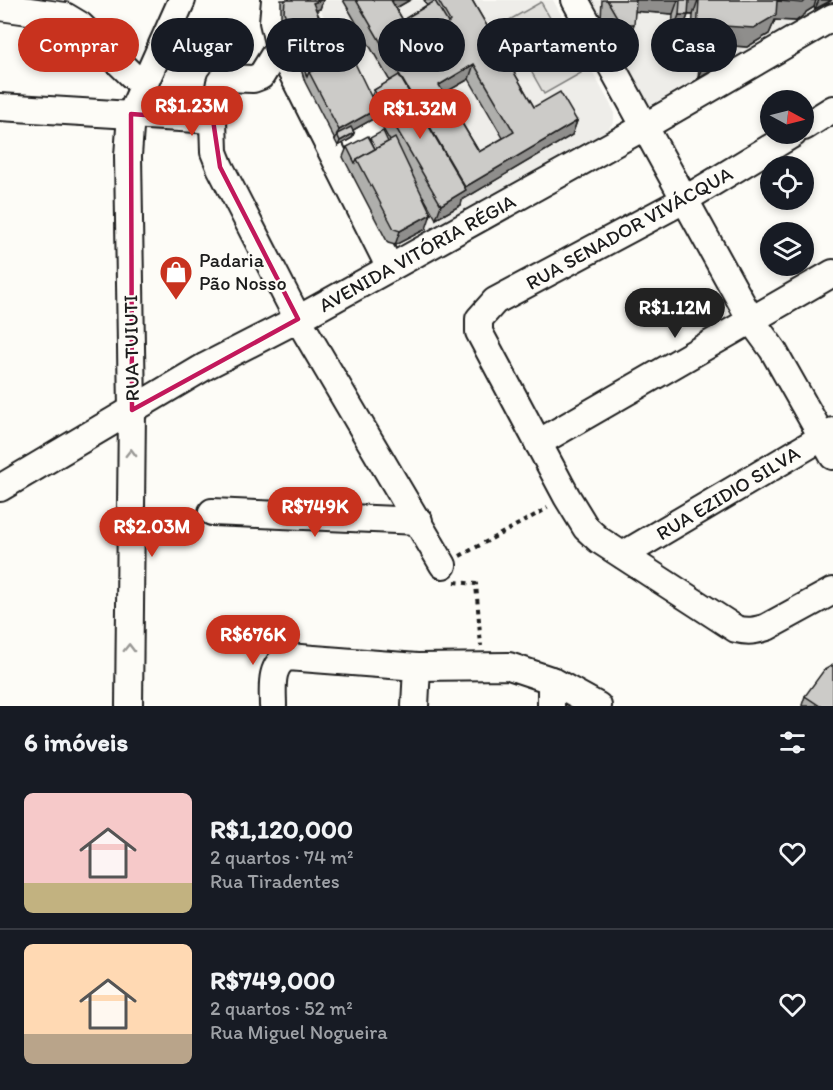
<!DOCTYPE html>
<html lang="pt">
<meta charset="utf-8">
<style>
body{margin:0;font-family:Itim,sans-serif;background:#242831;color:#f1f3f6;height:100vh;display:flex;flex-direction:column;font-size:22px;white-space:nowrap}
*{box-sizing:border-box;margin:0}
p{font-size:20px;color:#9ea1a6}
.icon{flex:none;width:33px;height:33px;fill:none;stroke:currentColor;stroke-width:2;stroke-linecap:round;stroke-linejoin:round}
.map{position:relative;height:706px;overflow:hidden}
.details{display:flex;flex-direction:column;background:#171b24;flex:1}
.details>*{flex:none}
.banner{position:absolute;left:18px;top:18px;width:798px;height:54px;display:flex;gap:12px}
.needle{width:39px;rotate:97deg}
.buttons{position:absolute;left:760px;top:90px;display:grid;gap:12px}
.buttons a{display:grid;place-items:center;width:54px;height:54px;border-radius:50%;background:#171b24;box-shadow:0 3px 9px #0003;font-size:30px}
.price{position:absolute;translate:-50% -51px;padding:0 14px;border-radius:21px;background:#c8321e;color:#fff;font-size:20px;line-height:39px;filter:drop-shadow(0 2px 3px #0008)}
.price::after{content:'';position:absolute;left:50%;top:36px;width:18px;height:14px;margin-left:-9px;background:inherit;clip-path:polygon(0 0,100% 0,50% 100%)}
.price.active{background:#222;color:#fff}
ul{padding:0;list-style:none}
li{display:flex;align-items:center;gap:18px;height:150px;padding:0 24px}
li+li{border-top:2px solid #363941}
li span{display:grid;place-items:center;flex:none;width:168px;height:120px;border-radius:9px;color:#555}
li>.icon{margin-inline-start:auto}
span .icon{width:72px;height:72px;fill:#fffc;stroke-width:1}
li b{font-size:26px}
h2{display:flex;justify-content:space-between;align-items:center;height:72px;padding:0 24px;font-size:26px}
.pill{padding:0 21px;border-radius:27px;background:#171b24;box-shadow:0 3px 9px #0003;font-size:21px;line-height:54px}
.pill.active{background:#c8321e;color:#fff}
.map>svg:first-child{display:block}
.built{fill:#eeede9}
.grass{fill:#e0dfdb;stroke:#7e7e7c;stroke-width:1.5}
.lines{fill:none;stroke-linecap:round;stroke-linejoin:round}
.minor-casing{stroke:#1c1c1c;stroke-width:30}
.path{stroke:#1c1c1c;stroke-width:4;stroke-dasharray:4.5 4.5;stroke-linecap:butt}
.minor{stroke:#fdfcf7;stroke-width:26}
.wall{fill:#afafac;stroke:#1c1c1c;stroke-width:1.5;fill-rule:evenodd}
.shaded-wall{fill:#8f8e8c;stroke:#1c1c1c;stroke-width:1.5}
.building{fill:#cccbc8;stroke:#1c1c1c;stroke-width:1.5;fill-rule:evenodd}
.oneway{stroke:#989794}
.marked{fill:none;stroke:#c2185b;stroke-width:4.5;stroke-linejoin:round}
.labels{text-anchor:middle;stroke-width:4.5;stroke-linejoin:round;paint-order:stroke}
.street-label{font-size:20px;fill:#1c1c1c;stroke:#fdfcf7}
.poi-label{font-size:20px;fill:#1c1c1c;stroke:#fdfcf7;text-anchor:start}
</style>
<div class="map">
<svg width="833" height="706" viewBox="0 0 833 706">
<rect width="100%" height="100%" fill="#fdfcf7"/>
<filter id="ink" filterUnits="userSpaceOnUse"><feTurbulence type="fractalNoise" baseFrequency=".0167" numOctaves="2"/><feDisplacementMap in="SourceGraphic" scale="12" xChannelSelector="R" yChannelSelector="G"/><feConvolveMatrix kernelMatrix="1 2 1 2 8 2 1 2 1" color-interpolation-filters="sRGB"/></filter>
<g filter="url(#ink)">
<g class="built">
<path d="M316,0H553L614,111V121L608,130L427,231Z"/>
<path d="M590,0H833V1L649,106Z"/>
</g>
<path class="grass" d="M541,2L581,73L544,94L504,23Z"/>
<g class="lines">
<g class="minor-casing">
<g id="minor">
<path d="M275,0L273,22L279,47L390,268"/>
<path d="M575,0L751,320L773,350L833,456"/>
<path d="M0,7L65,16L80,25L143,86"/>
<path d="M279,47L261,76L253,79L224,78L220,82L213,120L214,152L220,167L298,319L443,565"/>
<path d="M0,107L213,120"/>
<path d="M804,127L833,109"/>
<path d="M793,134L684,200L495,301L479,319V332L567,497L586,528L599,540L736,629C748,632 755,631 767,627L833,591"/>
<path d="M538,443L833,273"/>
<path d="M0,488L206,366L298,319L644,127L833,17"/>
<path d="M212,512L419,521"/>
<path d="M623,555L833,431"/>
<path d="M129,706L132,410L128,156L131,114L182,0"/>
<path d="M273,706C273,689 269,665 288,657L417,667L509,666L551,680L598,706"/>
<path d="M415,706L417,667"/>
<path d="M551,706V680"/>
</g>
</g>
<g class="path">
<path d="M460,556L548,508"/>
<path d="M455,582L476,584L481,646"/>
</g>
<use href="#minor" class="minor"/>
</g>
<g class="wall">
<path d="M281,0H323L320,9L316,10L325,29L350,58L371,98L374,90L390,81L343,0H410L396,8L404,22L406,18L427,5L424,0H472L534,107L577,121L572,135L462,200L461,205L436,219L423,196L426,229L395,245L388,243L343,157L347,147L370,138L388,142L390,141L375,115L373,119L353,130L354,133L352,138L338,146L305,82L301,69L302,64L315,59L316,53H318L319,50L296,60L281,22ZM469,79L503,138L479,152L444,93Z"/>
<path d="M602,0H832L815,9L814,7L806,12L805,14L796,21L775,20L769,34L747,47L723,45L716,67L698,78L699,66H690L693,15H688L681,34L672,33L673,14L635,11L628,43H614L601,19Z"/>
<path d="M805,696L833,706H802V705Z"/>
</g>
<g class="shaded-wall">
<path d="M321,0H323L320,9L309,13L313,3Z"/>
<path d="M393,0H410L389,12Z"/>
<path d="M634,0H678L673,14L630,11Z"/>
<path d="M688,0H698L693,15L683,14Z"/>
<path d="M816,0L814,7L806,12L805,14L796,21L775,20L769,34L747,47L718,45L724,26L777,1Z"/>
<path d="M819,0H832L815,9Z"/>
<path d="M679,15H688L681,34L672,33Z"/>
<path d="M621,24H634L628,43H614Z"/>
<path d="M328,38L325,48L321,44L319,50L296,60L300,50Z"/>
<path d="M696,47H705L699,66H690Z"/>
<path d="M723,49L716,67L698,78L705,59Z"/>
<path d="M351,55L347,65L325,71L328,63Z"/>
<path d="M474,64L469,79L434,99L439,85Z"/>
<path d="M377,109L373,119L339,138L337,134L335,140L339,130Z"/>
<path d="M577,121L572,135L462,200L461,205L436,219L441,205L464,191L465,187Z"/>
<path d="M354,133L352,138L338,146L340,141Z"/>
<path d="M431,214L426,229L395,245L400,231Z"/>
</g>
<g class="building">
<path d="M285,0H321L313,3L328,38L300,50L284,12Z"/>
<path d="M356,0H391L414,39L417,38L406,18L435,1L448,23L450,21L438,0H472L534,107L560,92L577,121L465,187ZM474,64L514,132L479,152L439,85Z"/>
<path d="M607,0H636L634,24H621Z"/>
<path d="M680,0H689L688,15H679Z"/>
<path d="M699,0H806L803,3L777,1L776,15L754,28L724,26L723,49L705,59V47H696Z"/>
<path d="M332,26L338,37L328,41V38L325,29Z"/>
<path d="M342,36L351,55L328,63L321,44Z"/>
<path d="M321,52L326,66L309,72L307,77L302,64L318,58L316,53Z"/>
<path d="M352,57L377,109L339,130L309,72Z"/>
<path d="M399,75L466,190L441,205L374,90Z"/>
<path d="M351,127L354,133L340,141L337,134Z"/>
<path d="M383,131L388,142L375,149L370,138Z"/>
<path d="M368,136L375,149L357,159L355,163L347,147Z"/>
<path d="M395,138L431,214L400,231L394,229L357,159Z"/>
<path d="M833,665V706H820L805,696L824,670Z"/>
</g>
<defs><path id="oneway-chevron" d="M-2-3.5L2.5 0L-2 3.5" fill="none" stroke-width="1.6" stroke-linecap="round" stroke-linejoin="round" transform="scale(1.5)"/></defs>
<g class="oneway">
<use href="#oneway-chevron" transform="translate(131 453) rotate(-89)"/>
<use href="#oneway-chevron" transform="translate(129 648) rotate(-89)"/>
</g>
</g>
<path class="marked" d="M131,114L213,120L220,167L298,319L132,410Z"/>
<defs>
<g id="shop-pin" transform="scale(1.725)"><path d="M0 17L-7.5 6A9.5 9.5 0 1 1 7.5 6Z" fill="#c8321e" stroke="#fdfcf7"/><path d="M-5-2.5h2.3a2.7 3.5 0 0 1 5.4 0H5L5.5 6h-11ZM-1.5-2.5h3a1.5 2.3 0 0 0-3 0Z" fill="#fff"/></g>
</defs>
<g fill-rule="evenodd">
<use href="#shop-pin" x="176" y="272"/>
</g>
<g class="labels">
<g class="street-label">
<text transform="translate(629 228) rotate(-29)" y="7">RUA SENADOR VIVÁCQUA</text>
<text transform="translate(417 253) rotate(-29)" y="7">AVENIDA VITÓRIA RÉGIA</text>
<text transform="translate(131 348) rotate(-91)" y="7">RUA TUIUTI</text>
<text transform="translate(728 493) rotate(-31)" y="7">RUA EZIDIO SILVA</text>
</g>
<g class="poi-label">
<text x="199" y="267">Padaria<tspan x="199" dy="23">Pão Nosso</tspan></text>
</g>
</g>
</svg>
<div class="buttons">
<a><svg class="needle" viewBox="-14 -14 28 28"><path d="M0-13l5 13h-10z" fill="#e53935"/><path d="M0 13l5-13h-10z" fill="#9ea1a6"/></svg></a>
<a><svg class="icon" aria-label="locate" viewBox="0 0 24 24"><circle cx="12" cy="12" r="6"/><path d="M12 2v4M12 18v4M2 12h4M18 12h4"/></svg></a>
<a><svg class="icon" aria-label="layers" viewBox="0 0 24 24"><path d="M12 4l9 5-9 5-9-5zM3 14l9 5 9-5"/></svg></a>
</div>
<b class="price" style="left:192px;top:137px">R$1.23M</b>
<b class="price" style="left:420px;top:140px">R$1.32M</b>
<b class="price active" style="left:675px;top:339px">R$1.12M</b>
<b class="price" style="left:315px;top:538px">R$749K</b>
<b class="price" style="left:152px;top:558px">R$2.03M</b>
<b class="price" style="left:253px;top:666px">R$676K</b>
<div class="banner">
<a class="pill active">Comprar</a>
<a class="pill">Alugar</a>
<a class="pill">Filtros</a>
<a class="pill">Novo</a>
<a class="pill">Apartamento</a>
<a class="pill">Casa</a>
</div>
</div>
<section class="details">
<h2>6 imóveis<svg class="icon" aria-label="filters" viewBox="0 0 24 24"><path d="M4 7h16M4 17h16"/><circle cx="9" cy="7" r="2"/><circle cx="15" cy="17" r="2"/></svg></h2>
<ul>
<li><span style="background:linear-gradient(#f6c9c9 75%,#c2b280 0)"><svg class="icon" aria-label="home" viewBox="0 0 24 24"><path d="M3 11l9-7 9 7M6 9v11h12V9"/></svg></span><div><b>R$1,120,000</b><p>2 quartos · 74 m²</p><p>Rua Tiradentes</p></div><svg class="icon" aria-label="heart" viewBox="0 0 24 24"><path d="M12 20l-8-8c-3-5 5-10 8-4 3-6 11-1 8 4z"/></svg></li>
<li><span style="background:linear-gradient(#ffd9b3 75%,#b9a48a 0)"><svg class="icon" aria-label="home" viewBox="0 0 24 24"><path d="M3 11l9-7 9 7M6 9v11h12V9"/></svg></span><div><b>R$749,000</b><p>2 quartos · 52 m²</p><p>Rua Miguel Nogueira</p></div><svg class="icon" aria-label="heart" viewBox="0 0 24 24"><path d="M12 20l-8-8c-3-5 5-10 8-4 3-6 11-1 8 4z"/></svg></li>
</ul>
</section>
